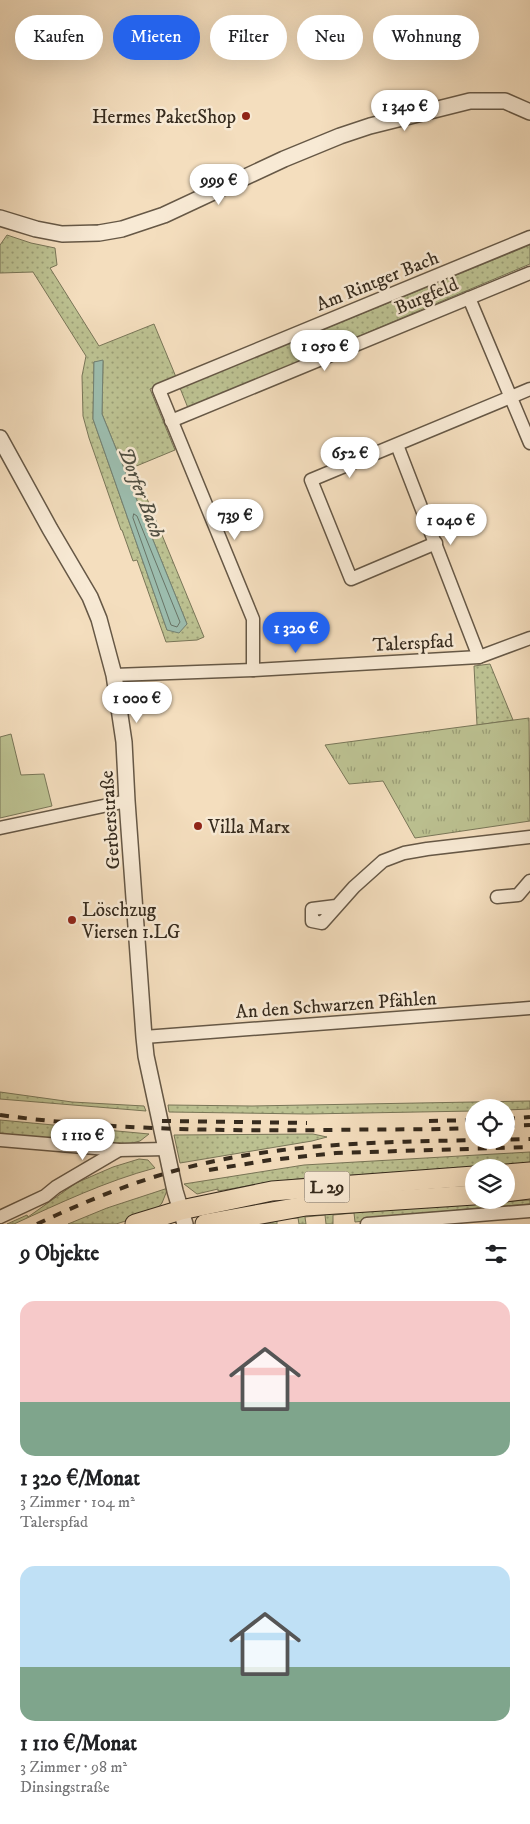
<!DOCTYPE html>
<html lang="de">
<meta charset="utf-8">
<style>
body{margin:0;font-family:"IM FELL DW Pica",serif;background:#f2f2f2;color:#202124;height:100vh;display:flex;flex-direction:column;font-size:19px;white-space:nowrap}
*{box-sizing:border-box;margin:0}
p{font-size:16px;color:#757577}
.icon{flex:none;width:28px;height:28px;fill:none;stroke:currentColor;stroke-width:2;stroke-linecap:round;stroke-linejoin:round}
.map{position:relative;height:1224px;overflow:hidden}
.side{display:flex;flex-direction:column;background:#fff;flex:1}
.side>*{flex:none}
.top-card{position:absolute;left:15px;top:15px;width:500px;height:45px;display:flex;gap:10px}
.controls{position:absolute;left:465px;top:1099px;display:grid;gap:10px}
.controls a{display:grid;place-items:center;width:50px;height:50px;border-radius:50%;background:#fff;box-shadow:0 5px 20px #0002;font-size:25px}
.price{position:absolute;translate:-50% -42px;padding:0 11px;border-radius:18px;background:#fff;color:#222;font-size:16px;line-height:32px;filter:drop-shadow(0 1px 2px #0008)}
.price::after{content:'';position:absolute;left:50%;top:30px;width:15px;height:11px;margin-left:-8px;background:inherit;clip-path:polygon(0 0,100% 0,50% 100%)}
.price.active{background:#2563eb;color:#fff}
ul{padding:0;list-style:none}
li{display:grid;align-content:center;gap:10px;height:265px;padding:0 20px}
li span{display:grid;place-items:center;height:155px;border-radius:15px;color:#555}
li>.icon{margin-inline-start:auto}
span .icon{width:90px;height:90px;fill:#fffc;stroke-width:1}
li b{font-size:21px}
h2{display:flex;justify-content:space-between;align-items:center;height:60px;padding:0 20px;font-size:21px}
.tag{padding:0 18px;border-radius:22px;background:#fff;box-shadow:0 5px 20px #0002;font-size:18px;line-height:45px}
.tag.active{background:#2563eb;color:#fff}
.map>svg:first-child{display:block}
.grass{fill:url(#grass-dots);stroke:#797658;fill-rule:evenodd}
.park{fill:url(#park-tufts);stroke:#797658}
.garden{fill:#bcc191;stroke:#797658}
.water{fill:#9cbcad;stroke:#738274}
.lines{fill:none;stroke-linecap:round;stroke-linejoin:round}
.shore{stroke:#697466;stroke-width:1}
.minor-casing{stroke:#665846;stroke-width:15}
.tertiary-casing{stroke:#665846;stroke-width:18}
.primary-casing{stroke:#362b1e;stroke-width:21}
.minor{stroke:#f8ead5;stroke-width:12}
.tertiary{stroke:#f8ead5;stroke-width:15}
.primary{stroke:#f4debe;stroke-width:19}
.rail{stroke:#362b1e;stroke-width:4;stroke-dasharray:9 9;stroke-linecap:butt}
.poi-dot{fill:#8f2418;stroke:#f8ead5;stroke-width:2}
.labels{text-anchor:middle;stroke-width:5;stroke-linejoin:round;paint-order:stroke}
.shield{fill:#f8ead5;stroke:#706455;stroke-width:1}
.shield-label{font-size:18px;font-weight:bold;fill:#362b1e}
.poi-label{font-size:19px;fill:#362b1e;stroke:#f8ead5;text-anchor:start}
.street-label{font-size:19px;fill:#362b1e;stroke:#f8ead5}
.water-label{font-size:20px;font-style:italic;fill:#504f42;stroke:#f8ead5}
</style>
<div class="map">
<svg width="530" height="1224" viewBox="0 0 530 1224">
<defs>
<pattern id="grass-dots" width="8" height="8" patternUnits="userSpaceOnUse" patternTransform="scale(1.25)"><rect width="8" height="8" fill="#bcc191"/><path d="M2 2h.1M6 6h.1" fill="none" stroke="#9a9d76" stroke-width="1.8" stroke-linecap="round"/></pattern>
<pattern id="park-tufts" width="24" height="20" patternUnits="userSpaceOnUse" patternTransform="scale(1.25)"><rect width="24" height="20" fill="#bcc191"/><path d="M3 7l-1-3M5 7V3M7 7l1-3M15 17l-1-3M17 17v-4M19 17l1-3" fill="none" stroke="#9a9d76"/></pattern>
</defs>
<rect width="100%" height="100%" fill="#f4debe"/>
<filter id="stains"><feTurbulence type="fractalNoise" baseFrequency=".004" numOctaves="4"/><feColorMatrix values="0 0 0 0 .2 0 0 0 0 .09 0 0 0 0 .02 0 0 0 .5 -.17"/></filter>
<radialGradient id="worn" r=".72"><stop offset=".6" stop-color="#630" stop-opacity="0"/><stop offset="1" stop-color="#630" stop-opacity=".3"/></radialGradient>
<g class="grass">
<path d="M7,235L31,243L55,248L57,265L50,268L99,346L154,324L176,377L150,389L175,450L134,467L204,637L197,640L166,642L137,560L133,561L122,530H121L89,438L83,416L82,376L86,356L33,272L0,273V245ZM103,361L102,414L187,624L167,630L93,419L94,362Z"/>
<path d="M530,245V264L188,408L180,388Z"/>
<path d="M490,664L513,720L477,725L474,666Z"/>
<path d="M0,1092L72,1102L144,1106L146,1111L0,1099Z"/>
<path d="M530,1101V1109L506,1110V1108H474V1111L307,1114L169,1112L168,1105L252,1106Z"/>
<path d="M0,1120L149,1134L140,1141L128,1144L0,1135Z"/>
<path d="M313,1134L327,1137L312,1141L180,1163L174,1135Z"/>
<path d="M530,1152V1164L306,1178L271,1182L218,1191V1189L197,1194L184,1184L304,1165Z"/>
<path d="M139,1159L148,1160L155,1168C106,1181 60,1203 14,1224H7L27,1215L28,1217L76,1183L113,1167Z"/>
<path d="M168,1188L162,1203L157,1209L145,1215L116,1224H68L107,1208Z"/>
<path d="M530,1200V1204L456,1210V1214H447V1211L374,1217V1220L355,1222L354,1213L333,1215V1224H326L325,1215L305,1217L306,1224H299L298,1218L277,1219V1224L256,1223L303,1213Z"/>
</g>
<path class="park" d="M529,718L530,821L415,838L383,781L349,784L325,745Z"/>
<path class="garden" d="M11,734L21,775L44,774L52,806L0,818V737Z"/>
<path class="water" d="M103,360L102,414L187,624L179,633L167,630L93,419L94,362Z"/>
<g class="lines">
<path class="shore" d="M134,514L137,516L180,622L177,627L171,625L133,518Z"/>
<g class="minor-casing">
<g id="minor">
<path d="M469,298L530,443"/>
<path d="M171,421L530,273"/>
<path d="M397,445L479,657"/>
<path d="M436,543L351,579L311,480L530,389"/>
<path d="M253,670V619L159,390L530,237"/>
<path d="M114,675L253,670L479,657L530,638"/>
<path d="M0,828L127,801"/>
<path d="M497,897L518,895L530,881"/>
<path d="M336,906L312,909V921L322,923L354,887L383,861L404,853L427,849L530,837"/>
<path d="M144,1037L530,1008"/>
<path d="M0,1140L119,1150L166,1149"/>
<path d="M0,1217L45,1196L56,1187L119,1150"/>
<path d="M367,1224L530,1211"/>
</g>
</g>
<g class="tertiary-casing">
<g id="tertiary">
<path d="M0,218L36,229L62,234L99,233L122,229L164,215L284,159L340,136L370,126L470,101H505L530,112"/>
<path d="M0,438L50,529L90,597L99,619L114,675L124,742L127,801L144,1037L146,1056L175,1191L185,1224"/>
</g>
</g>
<g class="primary-casing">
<g id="primary">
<path d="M506,1174L530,1172"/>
<path d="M506,1192L530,1189"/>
<path d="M135,1224L181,1210L272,1191L474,1176"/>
<path d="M205,1224L306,1206L474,1195"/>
</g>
</g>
<use href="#minor" class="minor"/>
<use href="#tertiary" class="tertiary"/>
<use href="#primary" class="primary"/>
<g class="rail">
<path d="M0,1115C110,1130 222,1131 333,1130C380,1129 427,1130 474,1128"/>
<path d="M506,1119L530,1117"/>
<path d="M162,1121L307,1123"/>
<path d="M429,1121L474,1120"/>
<path d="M506,1126L530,1125"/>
<path d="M209,1170L270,1160L336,1153L530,1147"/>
<path d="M37,1224C88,1200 142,1178 197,1165C306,1139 419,1142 530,1139"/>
</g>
</g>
<g class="poi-dot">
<circle cx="246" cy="116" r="5"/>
<circle cx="198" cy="826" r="5"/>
<circle cx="72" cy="920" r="5"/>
</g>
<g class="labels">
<rect class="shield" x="304.5" y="1171.5" width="45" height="31" rx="4"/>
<g class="shield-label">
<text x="327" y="1193">L 29</text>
</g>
<g class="poi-label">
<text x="236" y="123" text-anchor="end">Hermes PaketShop</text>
<text x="208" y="833">Villa Marx</text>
<text x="82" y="916">Löschzug<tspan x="82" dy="22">Viersen 1.LG</tspan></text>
</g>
<g class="street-label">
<text transform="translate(377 280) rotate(-22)" y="7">Am Rintger Bach</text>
<text transform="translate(426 295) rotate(-23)" y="7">Burgfeld</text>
<text transform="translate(413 642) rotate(-3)" y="7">Talerspfad</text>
<text transform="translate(109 820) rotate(-94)" y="7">Gerberstraße</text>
<text transform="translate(336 1004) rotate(-4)" y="7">An den Schwarzen Pfählen</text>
</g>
<g class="water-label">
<text transform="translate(142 492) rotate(69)" y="7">Dorfer Bach</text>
</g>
</g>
<rect width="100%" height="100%" filter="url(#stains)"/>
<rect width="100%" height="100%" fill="url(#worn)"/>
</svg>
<div class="controls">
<a><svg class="icon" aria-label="locate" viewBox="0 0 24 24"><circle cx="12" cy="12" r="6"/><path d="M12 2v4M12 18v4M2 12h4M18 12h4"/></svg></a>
<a><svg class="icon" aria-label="layers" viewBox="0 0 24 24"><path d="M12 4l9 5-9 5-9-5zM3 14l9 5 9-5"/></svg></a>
</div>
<b class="price" style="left:405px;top:132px">1 340 €</b>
<b class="price" style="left:219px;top:206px">999 €</b>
<b class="price" style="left:325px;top:372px">1 050 €</b>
<b class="price" style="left:350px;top:479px">652 €</b>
<b class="price" style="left:235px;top:541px">739 €</b>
<b class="price" style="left:451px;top:546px">1 040 €</b>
<b class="price active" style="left:296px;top:654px">1 320 €</b>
<b class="price" style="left:137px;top:724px">1 000 €</b>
<b class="price" style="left:83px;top:1161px">1 110 €</b>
<div class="top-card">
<a class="tag">Kaufen</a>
<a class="tag active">Mieten</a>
<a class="tag">Filter</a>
<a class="tag">Neu</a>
<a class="tag">Wohnung</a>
</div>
</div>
<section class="side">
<h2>9 Objekte<svg class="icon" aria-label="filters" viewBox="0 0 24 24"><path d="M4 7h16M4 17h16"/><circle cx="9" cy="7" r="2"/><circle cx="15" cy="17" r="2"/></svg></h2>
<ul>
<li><span style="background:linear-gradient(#f6c9c9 65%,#7fa58c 0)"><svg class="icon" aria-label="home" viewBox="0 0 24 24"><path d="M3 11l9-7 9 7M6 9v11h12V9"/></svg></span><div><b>1 320 €/Monat</b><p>3 Zimmer · 104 m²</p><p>Talerspfad</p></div></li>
<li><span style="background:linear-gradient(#bfe0f5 65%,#7fa58c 0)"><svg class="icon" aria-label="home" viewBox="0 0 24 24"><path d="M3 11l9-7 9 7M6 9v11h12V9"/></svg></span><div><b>1 110 €/Monat</b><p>3 Zimmer · 98 m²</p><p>Dinsingstraße</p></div></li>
</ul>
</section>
